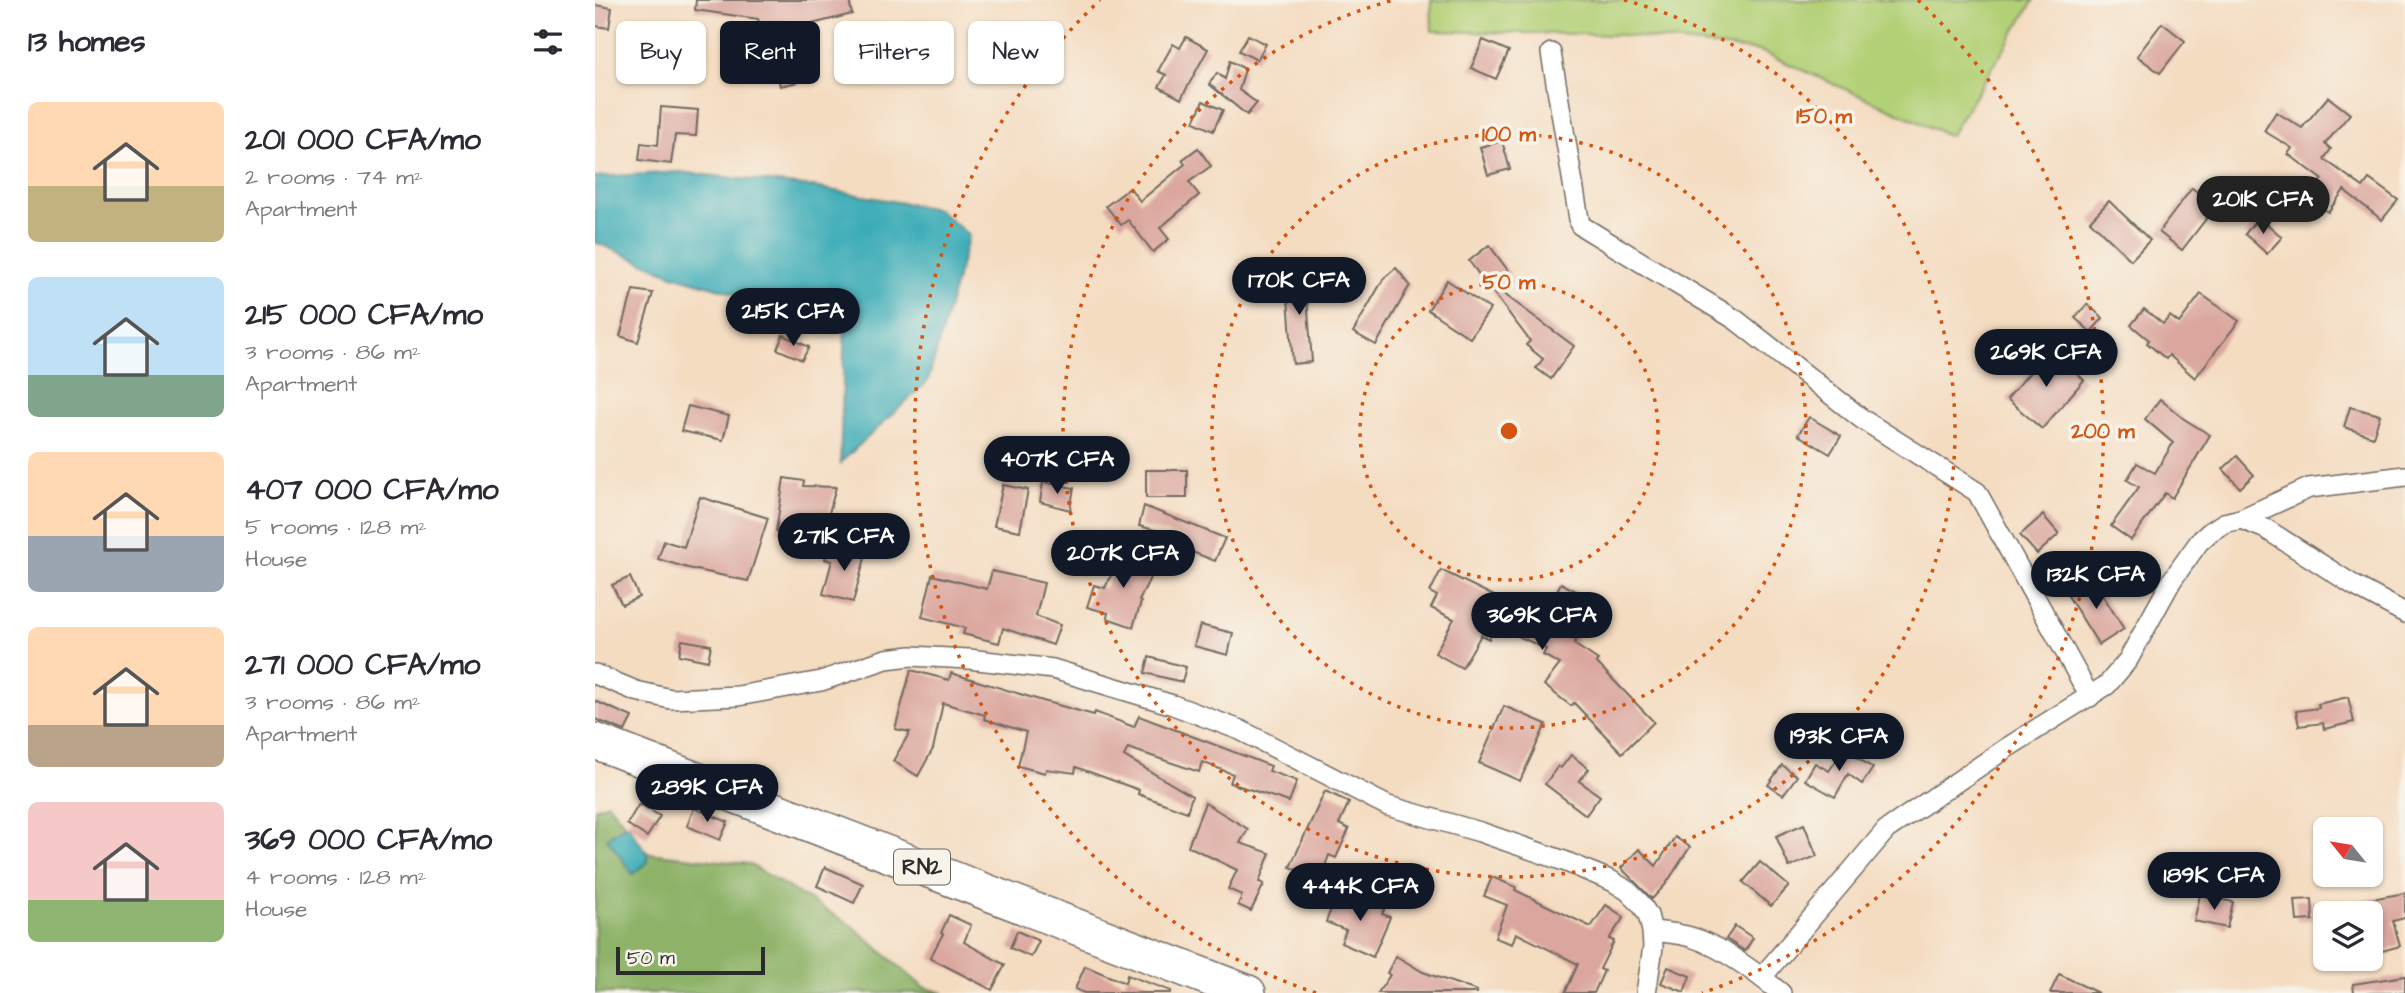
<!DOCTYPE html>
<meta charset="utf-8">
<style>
body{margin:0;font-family:"Architects Daughter",sans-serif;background:#f2f2f3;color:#2b2b33;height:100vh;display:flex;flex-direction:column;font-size:26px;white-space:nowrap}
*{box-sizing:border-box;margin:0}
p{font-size:23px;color:#7c7c81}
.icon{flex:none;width:38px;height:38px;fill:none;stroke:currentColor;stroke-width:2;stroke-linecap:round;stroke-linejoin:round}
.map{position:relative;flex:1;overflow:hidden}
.drawer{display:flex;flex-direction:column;background:#fff;width:595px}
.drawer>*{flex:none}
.hud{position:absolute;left:21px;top:21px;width:665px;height:63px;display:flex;gap:14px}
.needle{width:46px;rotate:300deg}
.controls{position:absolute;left:1718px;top:817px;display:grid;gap:14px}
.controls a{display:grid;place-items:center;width:70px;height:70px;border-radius:10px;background:#fff;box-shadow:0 2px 5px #0004;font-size:35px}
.scale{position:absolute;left:21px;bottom:18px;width:149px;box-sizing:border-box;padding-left:7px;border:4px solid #2b2b2b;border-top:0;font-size:19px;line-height:24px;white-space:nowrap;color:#2b2b2b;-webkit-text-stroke:5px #f7f3e8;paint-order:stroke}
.price{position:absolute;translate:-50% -60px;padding:0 16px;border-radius:24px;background:#111827;color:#fff;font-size:23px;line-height:46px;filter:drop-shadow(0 2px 4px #0008)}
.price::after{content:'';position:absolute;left:50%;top:42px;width:21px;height:16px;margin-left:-10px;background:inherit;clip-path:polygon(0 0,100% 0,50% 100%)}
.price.current{background:#222;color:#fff}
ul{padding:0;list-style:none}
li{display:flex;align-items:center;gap:21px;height:175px;padding:0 28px}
li span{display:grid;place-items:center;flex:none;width:196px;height:140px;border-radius:10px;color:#555}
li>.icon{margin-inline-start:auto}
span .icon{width:84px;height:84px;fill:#fffc;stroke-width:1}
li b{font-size:30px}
h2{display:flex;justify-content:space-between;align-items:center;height:84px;padding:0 28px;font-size:30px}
.pill{padding:0 24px;border-radius:10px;background:#fff;box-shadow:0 2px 5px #0004;font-size:24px;line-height:63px}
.pill.current{background:#111827;color:#fff}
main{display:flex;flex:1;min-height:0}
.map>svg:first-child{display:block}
.green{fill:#b2d076;stroke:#6e7e50;stroke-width:2}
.forest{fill:#8db267;stroke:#5c6e49;stroke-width:2}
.water{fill:#3bacb7;stroke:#336c71;stroke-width:2}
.building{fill:#daa69d}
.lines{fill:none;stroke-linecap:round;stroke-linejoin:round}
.street-casing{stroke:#716960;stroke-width:22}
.highway-casing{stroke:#716960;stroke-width:38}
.street{stroke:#fff;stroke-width:19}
.highway{stroke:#fff;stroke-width:35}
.ring{fill:none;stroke:#d5540f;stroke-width:3.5;stroke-dasharray:3.5 7}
.labels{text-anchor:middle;stroke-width:7;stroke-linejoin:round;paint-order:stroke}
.shield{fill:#f7f3e8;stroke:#686764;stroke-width:2}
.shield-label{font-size:21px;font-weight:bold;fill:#2b2b2b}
.centre{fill:#d5540f;stroke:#f7f3e8;stroke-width:3.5}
.ring-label{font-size:21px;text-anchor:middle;font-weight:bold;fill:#d5540f;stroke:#f7f3e8;stroke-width:7;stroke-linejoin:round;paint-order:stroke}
</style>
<main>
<section class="drawer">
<h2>13 homes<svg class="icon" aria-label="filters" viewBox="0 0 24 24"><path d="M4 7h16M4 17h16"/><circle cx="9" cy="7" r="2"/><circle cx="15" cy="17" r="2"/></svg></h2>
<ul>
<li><span style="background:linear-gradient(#ffd9b3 60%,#c2b280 0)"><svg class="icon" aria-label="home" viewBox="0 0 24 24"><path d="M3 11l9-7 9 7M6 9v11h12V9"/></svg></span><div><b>201 000 CFA/mo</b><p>2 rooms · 74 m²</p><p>Apartment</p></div></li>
<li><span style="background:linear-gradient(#bfe0f5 70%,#7fa58c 0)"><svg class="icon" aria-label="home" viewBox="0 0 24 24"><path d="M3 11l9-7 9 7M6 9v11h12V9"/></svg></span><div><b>215 000 CFA/mo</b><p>3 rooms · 86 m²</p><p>Apartment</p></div></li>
<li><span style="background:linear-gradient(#ffd9b3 60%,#9aa5b1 0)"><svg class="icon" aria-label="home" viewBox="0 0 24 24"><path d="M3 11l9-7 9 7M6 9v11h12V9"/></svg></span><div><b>407 000 CFA/mo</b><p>5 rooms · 128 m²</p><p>House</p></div></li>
<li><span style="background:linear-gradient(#ffd9b3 70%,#b9a48a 0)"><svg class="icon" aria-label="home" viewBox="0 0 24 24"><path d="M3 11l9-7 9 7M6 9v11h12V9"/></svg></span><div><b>271 000 CFA/mo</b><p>3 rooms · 86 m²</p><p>Apartment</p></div></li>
<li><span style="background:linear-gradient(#f6c9c9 70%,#8fb573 0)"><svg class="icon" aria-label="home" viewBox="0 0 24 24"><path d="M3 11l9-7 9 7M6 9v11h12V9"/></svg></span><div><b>369 000 CFA/mo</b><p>4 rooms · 128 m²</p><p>House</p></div></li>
</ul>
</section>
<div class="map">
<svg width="1810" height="993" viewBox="0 0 1810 993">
<rect width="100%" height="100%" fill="#f7f3e8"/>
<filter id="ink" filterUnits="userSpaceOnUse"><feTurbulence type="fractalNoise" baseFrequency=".0143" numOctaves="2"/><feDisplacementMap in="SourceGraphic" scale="14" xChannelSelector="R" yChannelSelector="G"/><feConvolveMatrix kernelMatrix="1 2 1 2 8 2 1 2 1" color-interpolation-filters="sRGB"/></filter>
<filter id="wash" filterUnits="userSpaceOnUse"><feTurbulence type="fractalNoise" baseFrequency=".00686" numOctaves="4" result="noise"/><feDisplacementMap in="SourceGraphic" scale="28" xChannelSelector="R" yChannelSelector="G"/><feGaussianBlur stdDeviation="1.57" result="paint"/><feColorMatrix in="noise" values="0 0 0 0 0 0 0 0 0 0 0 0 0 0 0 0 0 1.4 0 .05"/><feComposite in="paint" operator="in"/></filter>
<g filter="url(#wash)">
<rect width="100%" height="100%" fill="#f4dcc1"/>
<path class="green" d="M836,0H1439L1355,136L1165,51L1027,35L837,31Z"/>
<path class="forest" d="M13,803L52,853L154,864L256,925L328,987L349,993H0V808Z"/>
<g class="water">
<path d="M85,172L218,187L342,209L374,235L333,381L245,463L250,326L78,275L0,242V177Z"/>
<path d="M32,824L52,853L53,862L38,874L12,838Z"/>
</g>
<g id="blocks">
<g class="building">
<path d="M101,0H254L257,14L193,30L208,81L185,86L178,54L173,55L163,19L100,10Z"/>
<path d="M0,5L17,8L14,28L0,26Z"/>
<path d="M1567,23L1590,41L1565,73L1542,56Z"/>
<path d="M653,35L671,44L662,60L644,51Z"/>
<path d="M591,37L613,49L586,99L564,87L571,75L563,71L578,44L585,48Z"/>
<path d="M888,40L914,51L901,79L876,68Z"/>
<path d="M635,61L650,69L644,90L662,103L652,115L614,84L622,73L630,79Z"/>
<path d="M1733,97L1755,114L1730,144L1736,149L1729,159L1768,187L1774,179L1803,200L1787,220L1749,190L1733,212L1713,198L1727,179L1693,154L1697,148L1669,131L1681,112L1707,128Z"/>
<path d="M608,101L628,110L618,131L599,122Z"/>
<path d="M66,107L103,110L101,136L80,135L76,164L44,160L46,143L63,145Z"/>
<path d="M907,141L915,169L893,175L885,147Z"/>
<path d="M603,148L616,166L594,182L604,195L565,228L574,239L558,252L533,220L526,225L511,206L535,188L545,201L590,164L587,160Z"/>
<path d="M1597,188L1621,206L1587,250L1564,232Z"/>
<path d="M1514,201L1555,240L1536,260L1495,221Z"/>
<path d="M1664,217L1687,237L1672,254L1650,234Z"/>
<path d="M894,245L915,273L895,289L874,261Z"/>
<path d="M801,268L815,285L781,345L758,332L789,278Z"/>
<path d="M710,271L717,362L698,364L691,272Z"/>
<path d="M852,280L895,309L875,338L833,310Z"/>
<path d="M901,288L979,346L956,379L941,368L948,359L931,345L935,341L897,291Z"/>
<path d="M38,290L58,293L43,342L25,336Z"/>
<path d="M1606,294L1644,321L1600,378L1574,355L1571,359L1552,343L1554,340L1536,325L1549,309L1568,324L1575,316L1584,323Z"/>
<path d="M1492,304L1508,318L1496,332L1480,318Z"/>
<path d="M188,335L214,347L207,360L182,349Z"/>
<path d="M1455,349L1489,380L1447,429L1412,399Z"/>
<path d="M1565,399L1589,419L1615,435L1577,498L1570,493L1536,540L1516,526L1544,487L1532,480L1542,463L1560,473L1578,443L1550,419Z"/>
<path d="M93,406L134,416L128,440L86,431Z"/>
<path d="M1755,407L1785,415L1778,437L1749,427Z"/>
<path d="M1214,417L1246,436L1235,454L1203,435Z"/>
<path d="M1642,456L1659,475L1645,488L1628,469Z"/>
<rect x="551" y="470" width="41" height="28"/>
<path d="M189,478L209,481L208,486L241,487L226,543L181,531Z"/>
<path d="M448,482L479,488L475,510L445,502Z"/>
<path d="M408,485L433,490L425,531L399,526Z"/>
<path d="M105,497L173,518L153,581L93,568L63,559L69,541L89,547Z"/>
<path d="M549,506L630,538L620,561L587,548L591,538L544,526Z"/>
<path d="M1448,515L1464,534L1442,554L1425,535Z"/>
<path d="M234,544L271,554L258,602L228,594L237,561L230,559Z"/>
<path d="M527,552L560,567L544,601L546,602L538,627L512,618L513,613L492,607L499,585L510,588Z"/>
<path d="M846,570L907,600L904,606L943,625L966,583L994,598L976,632L983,636L979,644L1003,660L1001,662L1059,722L1027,753L979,703L976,706L949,685L965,664L948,655L951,649L901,626L894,639L886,635L867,668L840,653L859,619L836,608L842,596L835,592Z"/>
<path d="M397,571L449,583L441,616L465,625L458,645L408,628L404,643L368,634L370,628L327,617L337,575L392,589Z"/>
<path d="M1499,576L1511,592L1507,594L1529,629L1504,645L1473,596Z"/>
<path d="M35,577L44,597L27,605L17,585Z"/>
<path d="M605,625L638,633L633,655L599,646Z"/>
<path d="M87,640L116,645L113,661L84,655Z"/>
<path d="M554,657L591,667L587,682L550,673Z"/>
<path d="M316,670L354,680L356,673L448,701L499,715L500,712L539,727L544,716L676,766L674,771L702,781L694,802L635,783L638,774L607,762L604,772L533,748L529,756L597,796L592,812L543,794L544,790L481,767L480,773L451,769L450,773L423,766L431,732L389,719L390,715L348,703L338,749L323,776L298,761L315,732L300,729Z"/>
<path d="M1753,697L1759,722L1729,729L1728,723L1704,726L1701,711L1724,708L1723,704Z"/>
<path d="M0,701L37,717L30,731L0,719Z"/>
<path d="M909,706L951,724L925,781L884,763Z"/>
<path d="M1249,749L1278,768L1267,784L1253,774L1240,797L1210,780L1220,763L1234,771Z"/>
<path d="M976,755L994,769L984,781L1005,796L991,815L950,784L963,766L966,768Z"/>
<path d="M1187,765L1202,776L1188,795L1173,785Z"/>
<path d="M730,791L754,802L744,824L754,829L741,858L734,855L726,878L695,867Z"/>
<path d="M610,803L653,829L645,843L675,853L664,882L669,884L656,911L643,905L647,895L633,889L642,870L593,846Z"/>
<path d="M44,804L65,816L52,837L32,824Z"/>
<path d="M99,808L133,822L125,840L92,826Z"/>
<path d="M1209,824L1222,856L1194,867L1181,836Z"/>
<path d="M1080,837L1095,847L1071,884L1057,899L1026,868L1044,849L1061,866Z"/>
<path d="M1165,862L1194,886L1176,906L1148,882Z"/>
<path d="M230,867L268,884L259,903L222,886Z"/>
<path d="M897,877L921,887L920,890L996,927L1011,905L1029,917L1014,939L1019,941L1005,969L1009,971L999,993H970L983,964L921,933L917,944L900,938L912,905L889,896Z"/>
<path d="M1810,893V918L1798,921L1805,946L1776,954V914H1744L1743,905Z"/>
<path d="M742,894L763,903L766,895L791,906L787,914L795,917L778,957L746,943L751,930L731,922Z"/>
<path d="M1605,895L1638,902L1632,928L1599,921Z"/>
<path d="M1717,899L1718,920L1702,921L1700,900Z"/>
<path d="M354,915L376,925L369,942L410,965L397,990L335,958L348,934L346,933Z"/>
<path d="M1140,926L1158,938L1150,951L1131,939Z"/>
<path d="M422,931L444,941L436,957L415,948Z"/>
<path d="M801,956L828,972L882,991V993H783L795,975L792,973Z"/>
<path d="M490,966L530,983L532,975L576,991L575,993H489L480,989Z"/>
<path d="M1073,967L1095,976L1089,992L1066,983Z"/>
<path d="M1464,974L1503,993H1455Z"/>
<path d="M1810,976V993H1759L1758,984Z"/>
</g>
</g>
</g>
<g filter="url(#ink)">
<use href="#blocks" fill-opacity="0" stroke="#716960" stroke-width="2"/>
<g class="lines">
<g class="street-casing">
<g id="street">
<path d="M956,53L985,225L1141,320L1267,419L1382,492L1495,697"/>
<path d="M1646,519L1714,488L1810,476"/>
<path d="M0,674L41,691L76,699L143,696L226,681L291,659L316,656L374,659L458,669L578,705L645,730L793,806L885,832L969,861L1017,881L1033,891L1046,904L1053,915L1057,931L1058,947L1051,993"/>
<path d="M1057,931C1074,933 1091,934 1107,941C1133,952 1164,975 1186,993"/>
<path d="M1167,977L1291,830L1410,749L1512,685L1533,660L1577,580L1604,542L1615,532L1629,523L1646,519L1671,529L1760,586L1810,613"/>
</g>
</g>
<g class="highway-casing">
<path id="highway" d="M0,741L653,993"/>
</g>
<use href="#street" class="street"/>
<use href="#highway" class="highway"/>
</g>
</g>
<g class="ring">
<circle cx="914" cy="431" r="149"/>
<circle cx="914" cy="431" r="297"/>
<path d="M1029 0A446 446 0 1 1 799 0"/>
<path d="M721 993A594 594 0 0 1 505 0M1323 0A594 594 0 0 1 1107 993"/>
</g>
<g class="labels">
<rect class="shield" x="299" y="849.5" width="56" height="35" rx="5"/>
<g class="shield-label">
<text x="327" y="874">RN2</text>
</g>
</g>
<circle cx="914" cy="431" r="10" class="centre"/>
<g class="ring-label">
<text x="1229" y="123">150 m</text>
<text x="914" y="141">100 m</text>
<text x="914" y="289">50 m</text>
<text x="1508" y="438">200 m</text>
</g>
</svg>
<div class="controls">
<a><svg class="needle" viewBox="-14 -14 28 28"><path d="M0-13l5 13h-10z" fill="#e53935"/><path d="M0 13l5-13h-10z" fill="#7c7c81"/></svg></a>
<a><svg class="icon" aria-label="layers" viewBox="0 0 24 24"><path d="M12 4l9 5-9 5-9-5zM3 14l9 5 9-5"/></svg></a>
</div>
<div class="scale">50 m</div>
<b class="price current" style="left:1668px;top:236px">201K CFA</b>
<b class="price" style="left:704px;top:317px">170K CFA</b>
<b class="price" style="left:198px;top:348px">215K CFA</b>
<b class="price" style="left:1451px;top:389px">269K CFA</b>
<b class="price" style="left:462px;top:496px">407K CFA</b>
<b class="price" style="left:249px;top:573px">271K CFA</b>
<b class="price" style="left:528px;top:590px">207K CFA</b>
<b class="price" style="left:1501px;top:611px">132K CFA</b>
<b class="price" style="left:947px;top:652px">369K CFA</b>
<b class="price" style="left:1244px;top:773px">193K CFA</b>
<b class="price" style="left:112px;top:824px">289K CFA</b>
<b class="price" style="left:1619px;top:912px">189K CFA</b>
<b class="price" style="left:765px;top:923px">444K CFA</b>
<div class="hud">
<a class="pill">Buy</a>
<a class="pill current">Rent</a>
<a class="pill">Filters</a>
<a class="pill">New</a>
</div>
</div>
</main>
